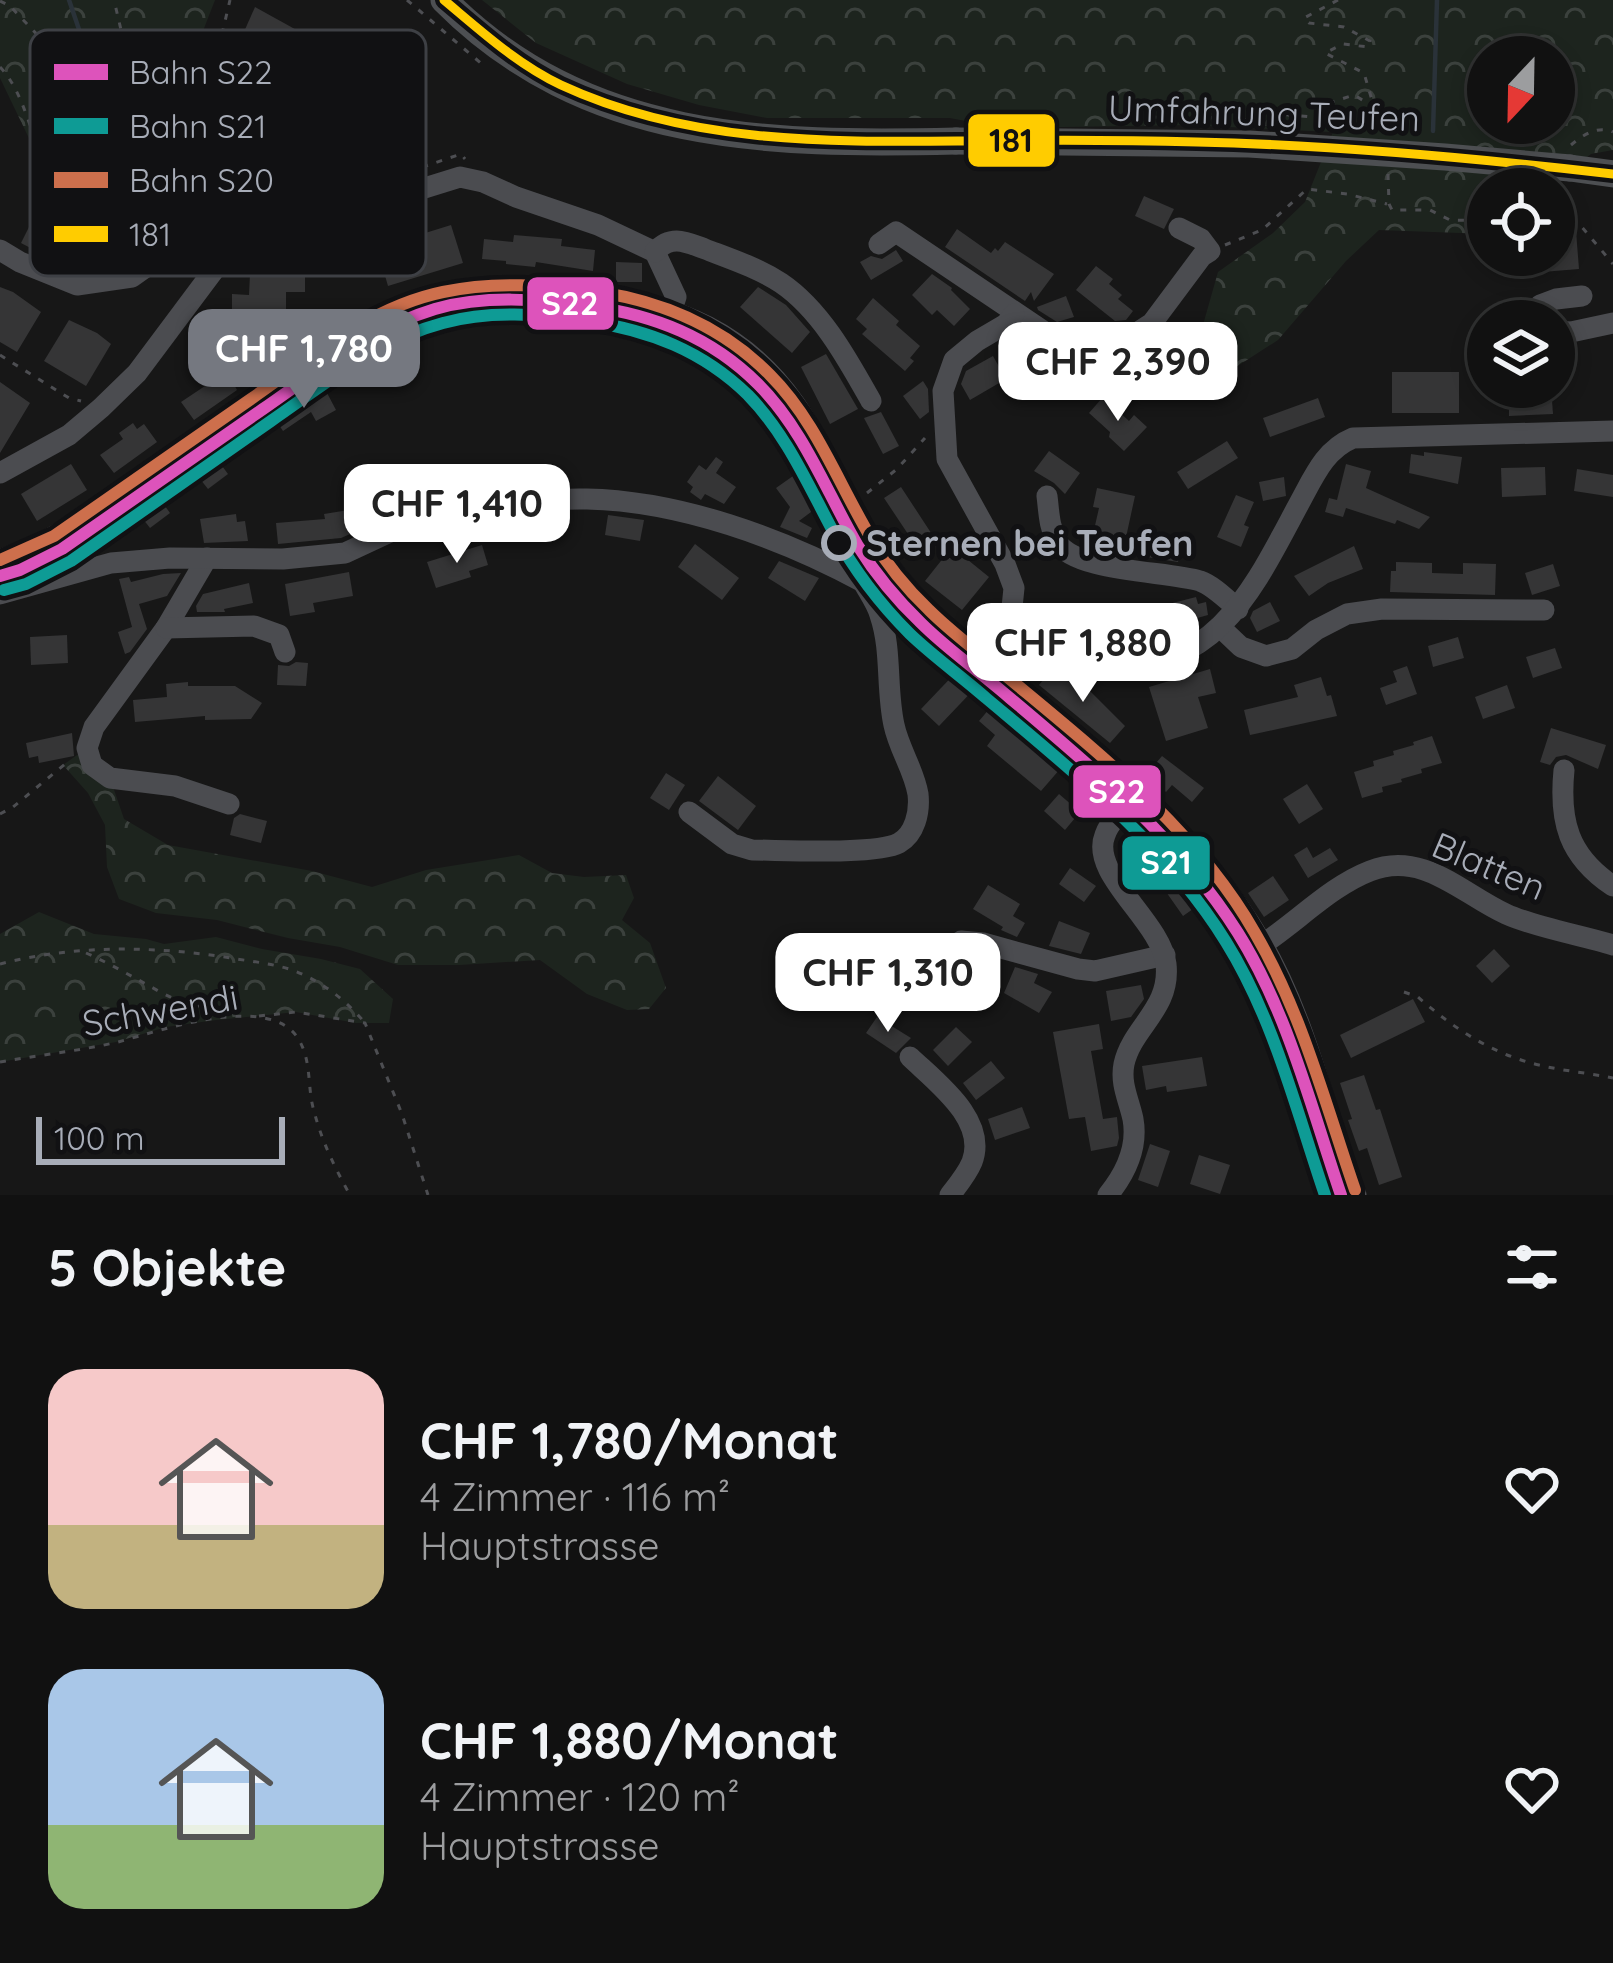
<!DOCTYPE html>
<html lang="de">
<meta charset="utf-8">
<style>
body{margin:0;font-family:Quicksand,sans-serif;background:#1e1f1f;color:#f1f3f6;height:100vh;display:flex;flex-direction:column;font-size:45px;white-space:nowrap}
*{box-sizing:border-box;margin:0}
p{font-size:39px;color:#9c9d9f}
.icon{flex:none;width:66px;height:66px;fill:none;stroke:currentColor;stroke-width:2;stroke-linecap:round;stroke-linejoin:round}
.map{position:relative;height:1195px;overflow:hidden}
.side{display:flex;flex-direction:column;background:#111;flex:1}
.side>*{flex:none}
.needle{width:78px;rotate:202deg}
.controls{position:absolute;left:1467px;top:36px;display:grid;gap:24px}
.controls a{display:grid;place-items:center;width:108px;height:108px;border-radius:50%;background:#111;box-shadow:0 6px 18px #0003,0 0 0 3px #303131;font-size:60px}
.scale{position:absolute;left:36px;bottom:30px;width:249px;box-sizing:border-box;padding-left:12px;border:6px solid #a8adb8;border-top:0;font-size:33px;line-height:42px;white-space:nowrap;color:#a8adb8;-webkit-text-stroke:9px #111113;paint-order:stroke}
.price{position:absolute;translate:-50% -102px;padding:0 27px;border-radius:24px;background:#fff;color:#222;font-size:39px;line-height:78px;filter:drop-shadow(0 3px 6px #0008)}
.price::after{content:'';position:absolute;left:50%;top:72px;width:36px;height:27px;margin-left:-18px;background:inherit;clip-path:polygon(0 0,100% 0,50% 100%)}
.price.on{background:#757880;color:#fff}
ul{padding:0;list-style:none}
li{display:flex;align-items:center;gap:36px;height:300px;padding:0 48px}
li span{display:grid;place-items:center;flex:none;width:336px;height:240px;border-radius:36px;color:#555}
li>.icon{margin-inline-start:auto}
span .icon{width:144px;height:144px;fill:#fffc;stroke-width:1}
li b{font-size:51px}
h2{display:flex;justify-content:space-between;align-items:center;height:144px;padding:0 48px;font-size:51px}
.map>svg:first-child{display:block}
.forest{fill:url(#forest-crowns);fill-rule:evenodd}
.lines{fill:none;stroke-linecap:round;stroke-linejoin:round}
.stream{stroke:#2a3239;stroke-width:4.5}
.building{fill:#353536}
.path{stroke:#4d4e52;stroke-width:3;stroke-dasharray:6 9;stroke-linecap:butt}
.minor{stroke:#4b4c50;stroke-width:21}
.major{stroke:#4d4f52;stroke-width:27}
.major-bridge{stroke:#4d4f52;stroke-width:27}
.bus-1-casing{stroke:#111113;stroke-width:18}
.bus-1{stroke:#fc0;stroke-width:9}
.rail-1-casing{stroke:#111113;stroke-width:21}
.rail-2-casing{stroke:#111113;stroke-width:21}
.rail-3-casing{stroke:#111113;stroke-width:21}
.rail-1{stroke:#dd53bb;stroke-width:12}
.rail-2{stroke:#0e9b95;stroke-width:12}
.rail-3{stroke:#cd6f4c;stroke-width:12}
.stop-dot{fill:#111113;stroke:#a8adb8;stroke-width:6}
.labels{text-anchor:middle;stroke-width:10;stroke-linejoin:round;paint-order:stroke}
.street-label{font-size:36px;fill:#a8adb8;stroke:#111113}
.stop-label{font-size:36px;font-weight:bold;fill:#a8adb8;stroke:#111113;text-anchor:start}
.key{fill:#111113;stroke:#3e4045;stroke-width:3}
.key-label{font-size:33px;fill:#a8adb8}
.line-badge{stroke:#111113;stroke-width:4.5}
.badge-label{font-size:33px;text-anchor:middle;font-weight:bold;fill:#fff}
.pale-badge-label{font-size:33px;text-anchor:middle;font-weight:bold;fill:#111}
</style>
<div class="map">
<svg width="1613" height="1195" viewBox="0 0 1613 1195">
<defs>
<pattern id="forest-crowns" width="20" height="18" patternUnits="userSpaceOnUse" patternTransform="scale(3)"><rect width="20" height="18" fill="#1d241e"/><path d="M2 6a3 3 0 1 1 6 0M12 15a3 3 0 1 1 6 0" fill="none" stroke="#3b413d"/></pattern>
</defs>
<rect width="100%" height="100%" fill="#171717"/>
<g class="forest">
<path d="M0,0H215L162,136L52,186L0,78Z"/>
<path d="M482,0H1613V150L1591,154L1547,189H1488V234L1379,230L1346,261L1278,340L1199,391L1188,378L1218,272L1273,233L1305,202L1333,132L1188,125L1003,128L950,118H767L699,105L627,84L536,43ZM1488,57H1554V123H1488Z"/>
<path d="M87,748L110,778L124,819L168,845L312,871L372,887L426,870L519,855L552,873L584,877L626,875L634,898L622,920L650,943L666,988L649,1009L627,1010L587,994L540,960L459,965H398L340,947L288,938L217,920L156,913L119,899L107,867L105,825L88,793L63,765Z"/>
<path d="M39,912L94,934L146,939L164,944L216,937L262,949L321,959L360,969L393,999L389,1023H356L296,1012L216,1020L166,1027L116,1042L0,1062V934Z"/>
</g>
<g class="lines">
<g class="stream">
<path d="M69,0L86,50L99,67L98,100L101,125L95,138L79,157"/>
<path d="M1433,131L1437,0"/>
</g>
</g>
<g class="building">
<path d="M255,7L302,33L275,81L231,61Z"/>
<path d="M1144,196L1174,209L1164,229L1135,216Z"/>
<path d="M33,219L50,229L38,252L21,243Z"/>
<path d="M451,225L463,263L388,286L377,248Z"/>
<path d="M957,229L991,253L995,248L998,251L1005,242L1054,274L1034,301L1031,292L1025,301L945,247Z"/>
<path d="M1576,231L1579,269L1506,275L1504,255H1554V233Z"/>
<path d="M514,235L562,239L561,246L595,250L593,271L536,262L535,267L506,264V261L482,259L484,239L513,242Z"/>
<path d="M288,236L325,237V274H305V292H286V311H266V329L232,328V294L249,295L250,274H269V255H288Z"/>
<path d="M896,250L903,261L871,280L860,262L871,256L882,259Z"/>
<path d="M616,262L642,263V282H616Z"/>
<path d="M1096,266L1113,279L1109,284L1122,295L1118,299L1133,311L1126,320L1115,321L1076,290Z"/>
<path d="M932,274L952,288L951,290L970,309L954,326L937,310L932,315L912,295Z"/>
<path d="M0,287L13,292L41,312L17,352L0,342Z"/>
<path d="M758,287L786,305L810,332L792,353L740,307Z"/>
<path d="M1066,296L1074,317L1057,322L1038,310L1037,307Z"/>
<path d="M873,298L899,321L896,325L920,346L910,358L914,361L905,371L862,334L867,329L856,319Z"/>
<path d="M69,320L97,333L111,344L86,386L44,361Z"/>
<path d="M826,354L858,409L830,424L801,367Z"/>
<path d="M993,356L1006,379L970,400L961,384L966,371Z"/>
<path d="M223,364L237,390L194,420L181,402L211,382L206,376Z"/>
<rect x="1392" y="372" width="67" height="41"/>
<path d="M923,381L928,389L929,412L920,419L903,396Z"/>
<path d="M0,382L30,403L0,453Z"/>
<path d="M1509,387H1551L1553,414L1509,416Z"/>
<path d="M326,391L336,410L316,421L311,412L283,431L271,413L293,399L298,406Z"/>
<path d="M1103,397L1129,421L1134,415L1147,427L1124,451L1109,437L1110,432L1089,413Z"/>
<path d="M1318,398L1325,417L1270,437L1263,418Z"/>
<path d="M881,412L899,446L883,454L864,418Z"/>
<path d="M133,423L137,429L144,424L157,442L114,473L100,455L123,439L119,433Z"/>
<path d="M1227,441L1238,458L1188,489L1177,472Z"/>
<path d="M1049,451L1080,473L1065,494L1054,483L1034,471Z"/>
<path d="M1424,452L1462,457L1458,484L1409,473L1411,454L1424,456Z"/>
<path d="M214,455L228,474L208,489L193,470Z"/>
<path d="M716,457L723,462L716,473L736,487L724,504L705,494L701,500L690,492L693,487L687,482L699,465L706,470Z"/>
<path d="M71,464L87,490L37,521L21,494Z"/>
<path d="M1346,464L1371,471L1366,488L1430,517L1419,529L1397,520L1395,524L1346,508L1343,517L1325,512L1329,498L1337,500Z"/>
<path d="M431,467L434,499L370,506L367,473Z"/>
<path d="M1545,467L1546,495L1502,497L1501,468Z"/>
<path d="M1577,469L1613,475V497L1574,491Z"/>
<path d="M793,476L803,489L809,485L823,503L799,521L812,528L807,538L780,527L790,507L776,488Z"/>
<path d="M1284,477L1286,496L1263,501L1259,482Z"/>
<path d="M901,487L937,542L915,556L905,540L910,537L884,498Z"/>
<path d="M1097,488L1135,496L1123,551L1091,543L1099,508L1093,507Z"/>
<path d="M157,495L170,513L150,528L136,510Z"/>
<path d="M1236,495L1254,502L1244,525L1249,527L1241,547L1217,537Z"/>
<path d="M361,508L364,528L341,538L278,544L276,523L325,519L324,514Z"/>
<path d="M236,514L237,522L245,521L248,541L204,543L200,519Z"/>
<path d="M608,515L644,520L640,541L605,535Z"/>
<path d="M1152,538L1182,545L1178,562L1147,557Z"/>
<path d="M695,544L739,578L722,600L678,567Z"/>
<path d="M482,545L488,565L469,571L471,577L436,588L427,562Z"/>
<path d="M1354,546L1363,569L1328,583L1309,596L1294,576Z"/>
<path d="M952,547L989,577L962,610L925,581Z"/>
<path d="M779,561L819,578L805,601L768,578Z"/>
<path d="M1396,562L1432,563V573L1463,574V563L1496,564L1495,595L1390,592L1391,571H1396Z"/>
<path d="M1553,564L1560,586L1532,595L1525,573Z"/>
<path d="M349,572L353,596L313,603L315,612L290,616L285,584Z"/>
<path d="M181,573L167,596L139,604L147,629L130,652L125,654L118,632L132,627L119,579L129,577L131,582L163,574Z"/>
<path d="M249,583L253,603L224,609L225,612H197L196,606L203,594Z"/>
<path d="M1196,597L1198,604L1206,602L1208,615L1148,632L1147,643L1126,641L1134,611L1163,613L1161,606Z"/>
<path d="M1270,602L1280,621L1257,632L1250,618L1253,611Z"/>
<path d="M1037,609L1105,627L1099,647L1060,639L1059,643L1031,636Z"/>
<path d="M67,635L68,663L31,665L30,637Z"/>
<path d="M1458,637L1464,658L1433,667L1428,646Z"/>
<path d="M1555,648L1562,668L1533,678L1526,657Z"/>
<path d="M296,662L308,663L306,686L277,685L278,665L289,666Z"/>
<path d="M962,666L980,683L939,726L921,709Z"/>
<path d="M1407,666L1417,694L1386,705L1380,688L1397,682L1393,671Z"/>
<path d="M1210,669L1216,693L1198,697L1208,728L1166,741L1149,687Z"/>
<path d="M1048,674L1077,678L1125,726L1110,743L1039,685Z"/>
<path d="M1321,677L1327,696L1331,695L1337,716L1250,735L1244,710L1298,697L1294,685Z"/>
<path d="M188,682V686H235L262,703L251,719L205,720V716L135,722L133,700L167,697L166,684Z"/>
<path d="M1507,685L1515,708L1483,719L1475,697Z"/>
<path d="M996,701L1067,761L1041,791L987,746L995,735L979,721Z"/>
<path d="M1551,728L1606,745L1598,769L1566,755L1556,757L1550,765L1540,762Z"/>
<path d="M72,733L74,756L39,763L38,756L29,758L26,743Z"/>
<path d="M1432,736L1442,763L1421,769L1422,773L1401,779L1402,782L1382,787L1383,792L1362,798L1354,772L1374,766L1373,761L1394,755L1393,751L1414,745L1413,742Z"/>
<path d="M1162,756L1204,788L1192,802L1172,785L1166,792L1146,775Z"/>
<path d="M666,773L685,785L669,810L650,798Z"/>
<path d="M718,776L756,806L738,830L699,801Z"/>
<path d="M1307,784L1323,809L1299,824L1283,799Z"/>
<path d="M1059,794L1080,812L1065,830L1044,811Z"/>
<path d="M240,814L267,821L261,843L230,835L234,818Z"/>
<path d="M1139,832L1185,885L1189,882L1203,902L1183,916L1157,879L1149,886L1119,851Z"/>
<path d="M1307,847L1313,858L1330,848L1338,860L1308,878L1294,855Z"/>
<path d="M1070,868L1096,886L1084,902L1059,884Z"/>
<path d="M1273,876L1289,900L1264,917L1248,893Z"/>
<path d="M988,885L1020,904L1013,916L1025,923L1017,937L1001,930L1003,927L973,909Z"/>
<path d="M1059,921L1090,933L1081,954L1049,946Z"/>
<path d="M1494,949L1510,966L1492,983L1476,966Z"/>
<path d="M935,950L966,964L957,986L925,972Z"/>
<path d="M1015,967L1038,974L1034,983L1052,992L1039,1013L1004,993Z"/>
<path d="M1141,985L1144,999L1131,1017L1111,1021L1106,991Z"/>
<path d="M1413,999L1425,1022L1351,1058L1340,1035Z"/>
<path d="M877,1017L911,1038L896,1053L866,1033Z"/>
<path d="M1099,1024L1103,1049L1091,1051L1103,1119L1117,1117L1119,1138L1117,1146L1091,1151L1085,1117L1069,1119L1053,1032Z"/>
<path d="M956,1027L972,1042L948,1066L933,1050Z"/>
<path d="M1202,1057L1207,1086L1167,1092L1166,1086L1146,1090L1142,1066Z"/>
<path d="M991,1061L1005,1078L976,1100L963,1083Z"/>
<path d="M1364,1075L1376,1110L1380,1109L1402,1177L1379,1185L1367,1148L1359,1151L1348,1120L1352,1119L1340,1083Z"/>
<path d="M1022,1107L1030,1128L995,1140L988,1119Z"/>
<path d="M1150,1144L1170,1151L1158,1187L1138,1180Z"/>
<path d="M1199,1155L1230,1165L1220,1194L1190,1184Z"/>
</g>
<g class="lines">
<g class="path">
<path d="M407,0L483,65"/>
<path d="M1338,0L1304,18L1309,23L1344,27L1370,41L1368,47L1343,44L1325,53L1364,73L1374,107L1354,95L1314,108L1348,129"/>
<path d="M0,1L10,6L83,83L81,101L90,114L107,118L115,101L132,88L133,81L114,0"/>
<path d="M0,67C33,101 35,176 70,200C102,222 127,185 154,173C166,167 178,168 191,168"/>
<path d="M1242,121C1269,110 1304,116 1333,120"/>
<path d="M201,137L209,89L230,0"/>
<path d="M1571,145C1583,135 1598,125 1613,132"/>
<path d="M408,172L461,154L465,159"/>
<path d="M1388,174L1389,204L1392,210H1430L1450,220L1488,221"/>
<path d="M1554,221L1581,226L1613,264"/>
<path d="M1225,245L1262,230L1307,189L1347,194L1387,204"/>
<path d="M0,355L69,398L81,401"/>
<path d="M867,493L897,469L925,438"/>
<path d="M0,814L13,807L70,760"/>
<path d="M86,953C113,965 138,980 164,994C186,1006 193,996 215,1019"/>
<path d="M0,964C77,944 159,946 237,959C256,962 274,964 292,970C320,980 346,1000 365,1023"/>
<path d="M1404,992L1418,997C1453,1028 1492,1054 1539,1065C1563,1071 1589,1073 1613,1078"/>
<path d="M259,1016L296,1012L365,1023L402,1114L428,1195"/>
<path d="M0,1062C39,1055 79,1051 118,1042C160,1031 271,991 299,1040C312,1062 307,1088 314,1111C322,1142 335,1168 350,1195"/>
</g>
<g class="minor">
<path d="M222,139C195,188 222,182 223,228"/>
<path d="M373,204L460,177L483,182L516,197L598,225L655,252L676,297L672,309"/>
<path d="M879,244L896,232L1052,337L1088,339L1135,334L1152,323L1202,256L1210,251L1201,239L1179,228"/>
<path d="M0,250L20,262L77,285L132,277L208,223L223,228L231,241"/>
<path d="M655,252C671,234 686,242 705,249C731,259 758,268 781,283C821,310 848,360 871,401"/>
<path d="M1538,321L1535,315L1540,305L1556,299L1582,296"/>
<path d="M1554,331L1571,332L1613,323"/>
<path d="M0,473L69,435L101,408L137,373L223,258C243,218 290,200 332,195"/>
<path d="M1047,496C1049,512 1049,527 1057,542C1075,572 1167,571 1200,581C1214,586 1227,600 1238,609"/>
<path d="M207,558L166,628L94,727L87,748L92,765L110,778L175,786L229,804"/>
<path d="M0,560L42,543L90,515L366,322C439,284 515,280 595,293C678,306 745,332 795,404C817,436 833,473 852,508C870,542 894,575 921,603C950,633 985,659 1017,686C1108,763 1199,837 1260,940C1307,1019 1324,1111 1356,1195"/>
<path d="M0,594L111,563L170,558L283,559L345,553L420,518L456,509C499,505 544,498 587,499C680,501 782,538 863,582"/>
<path d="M166,628L254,626L279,635L285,652"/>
<path d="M1221,628L1241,647L1266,656L1292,649L1316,630L1347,614L1382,609L1544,610"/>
<path d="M1003,650L1011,617L1014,588L1005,564L947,459L943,391L954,360L977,341L1006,324L1014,314"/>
<path d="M985,659L991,652L1003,650C1037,656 1071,664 1104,666C1218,674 1255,585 1301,500C1315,474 1326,449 1353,438L1613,431"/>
<path d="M1564,770C1559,821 1568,856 1613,886"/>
<path d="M689,812L732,844L752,850C782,850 877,855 899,843C915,834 920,812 918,794C914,770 899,749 894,725C886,689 892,650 880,615C877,604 869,593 863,582"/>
<path d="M961,941L983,943L1078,969L1095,971L1165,955"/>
<path d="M1263,944C1298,921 1331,886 1370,871C1423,850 1462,894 1506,914C1534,927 1581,935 1613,945"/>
<path d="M910,1057C936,1082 988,1120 972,1162C967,1174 958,1185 950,1195"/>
<path d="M1108,1195C1125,1174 1138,1147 1133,1119C1129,1100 1120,1084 1124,1064C1132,1027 1171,1009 1166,964C1161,921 1089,874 1105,835C1111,818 1128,806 1140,793"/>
</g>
<g class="major">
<path d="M444,0C586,143 769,145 956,141"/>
<path d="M1570,168L1613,174"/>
</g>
<path class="major-bridge" d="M956,141L1249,144L1445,157L1570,168"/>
<g class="bus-1-casing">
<g id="bus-1">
<path d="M444,0C481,31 517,64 561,85C690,145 832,142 970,141C1046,140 1122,140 1197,142C1336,145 1475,158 1613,174"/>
<path d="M0,560L42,543L90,515C147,475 204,435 261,395C295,371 329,344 365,323C439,279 532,281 613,296C673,307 730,331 772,376C808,414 827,463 852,508C872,545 897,579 927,609C955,637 987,661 1017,686C1107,761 1200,838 1260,941C1306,1019 1326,1110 1356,1195"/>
</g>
</g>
<use href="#bus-1" class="bus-1"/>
<g class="rail-1-casing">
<path id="rail-1" d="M0,576L20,570L62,549C129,502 196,455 263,409C318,371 371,328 435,309C484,295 539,299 589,306C654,315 711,337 758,384C804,430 826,491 858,546C876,575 897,600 921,623C945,647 972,666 998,688C1085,761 1177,836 1238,933C1288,1013 1311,1107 1341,1195"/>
</g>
<g class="rail-2-casing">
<path id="rail-2" d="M4,590L26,584L71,561C137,515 204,468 271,421C325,384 378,340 443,323C489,310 540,314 587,321C649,330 703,351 748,395C787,435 808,485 834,533C854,570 880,604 910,634C934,657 961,676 986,698C1073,771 1166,845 1226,942C1274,1019 1296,1110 1325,1195"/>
</g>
<g class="rail-3-casing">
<path id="rail-3" d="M0,560L54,536C120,490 185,445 251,399C310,358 370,307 443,292C494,281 548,285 599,292C664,302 723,327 770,375C816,421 838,483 871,538C887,565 907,589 929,610C951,632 976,650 999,670C1091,747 1195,827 1255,933C1302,1013 1325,1103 1355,1190"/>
</g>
<use href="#rail-1" class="rail-1"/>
<use href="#rail-2" class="rail-2"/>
<use href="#rail-3" class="rail-3"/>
</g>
<circle class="stop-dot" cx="839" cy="543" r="15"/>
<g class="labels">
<g class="street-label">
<text transform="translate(1264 113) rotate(2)" y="13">Umfahrung Teufen</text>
<text transform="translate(1489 866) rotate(23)" y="13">Blatten</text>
<text transform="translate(160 1010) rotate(-10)" y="13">Schwendi</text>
</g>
<g class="stop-label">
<text x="866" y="556">Sternen bei Teufen</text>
</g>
</g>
<rect x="30" y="30" width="396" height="246" rx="18" class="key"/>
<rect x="54" y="64" width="54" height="16" fill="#dd53bb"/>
<rect x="54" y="118" width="54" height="16" fill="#0e9b95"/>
<rect x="54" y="172" width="54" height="16" fill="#cd6f4c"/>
<rect x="54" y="226" width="54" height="16" fill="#fc0"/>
<g class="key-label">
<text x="129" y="84">Bahn S22</text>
<text x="129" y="138">Bahn S21</text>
<text x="129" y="192">Bahn S20</text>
<text x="129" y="246">181</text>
</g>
<g class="line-badge">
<rect x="966" y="112" width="91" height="57" rx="12" fill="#fc0"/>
<rect x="525" y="275" width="91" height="57" rx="12" fill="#dd53bb"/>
<rect x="1071" y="763" width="92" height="57" rx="12" fill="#dd53bb"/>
<rect x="1120" y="834" width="92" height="58" rx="12" fill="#0e9b95"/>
</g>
<g class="badge-label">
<text x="570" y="315">S22</text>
<text x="1117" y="803">S22</text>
<text x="1166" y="874">S21</text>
</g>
<g class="pale-badge-label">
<text x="1011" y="152">181</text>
</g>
</svg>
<div class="controls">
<a><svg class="needle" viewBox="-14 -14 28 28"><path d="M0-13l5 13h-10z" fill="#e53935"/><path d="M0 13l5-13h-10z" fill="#9c9d9f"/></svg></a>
<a><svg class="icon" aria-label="locate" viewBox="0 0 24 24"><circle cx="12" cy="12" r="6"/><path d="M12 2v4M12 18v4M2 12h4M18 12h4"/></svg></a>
<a><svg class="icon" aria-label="layers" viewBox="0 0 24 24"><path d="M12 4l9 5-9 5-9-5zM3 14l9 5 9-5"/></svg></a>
</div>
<div class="scale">100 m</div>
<b class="price on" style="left:304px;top:411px">CHF 1,780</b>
<b class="price" style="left:1118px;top:424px">CHF 2,390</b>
<b class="price" style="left:457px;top:566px">CHF 1,410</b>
<b class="price" style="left:1083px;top:705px">CHF 1,880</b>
<b class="price" style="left:888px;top:1035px">CHF 1,310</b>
</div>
<section class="side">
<h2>5 Objekte<svg class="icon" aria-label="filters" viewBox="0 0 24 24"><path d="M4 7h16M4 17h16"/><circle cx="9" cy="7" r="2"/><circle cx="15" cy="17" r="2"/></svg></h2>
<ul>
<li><span style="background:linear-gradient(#f6c9c9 65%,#c2b280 0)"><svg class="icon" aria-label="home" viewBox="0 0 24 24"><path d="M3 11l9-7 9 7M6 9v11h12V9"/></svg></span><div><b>CHF 1,780/Monat</b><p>4 Zimmer · 116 m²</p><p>Hauptstrasse</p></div><svg class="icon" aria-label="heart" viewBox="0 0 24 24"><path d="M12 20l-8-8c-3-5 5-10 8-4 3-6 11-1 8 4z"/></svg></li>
<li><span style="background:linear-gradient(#a9c7e8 65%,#8fb573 0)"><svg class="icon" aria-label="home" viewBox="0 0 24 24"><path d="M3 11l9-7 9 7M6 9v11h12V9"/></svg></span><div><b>CHF 1,880/Monat</b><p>4 Zimmer · 120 m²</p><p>Hauptstrasse</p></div><svg class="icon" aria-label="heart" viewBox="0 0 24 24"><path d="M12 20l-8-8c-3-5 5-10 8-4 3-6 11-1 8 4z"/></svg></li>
</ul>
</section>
